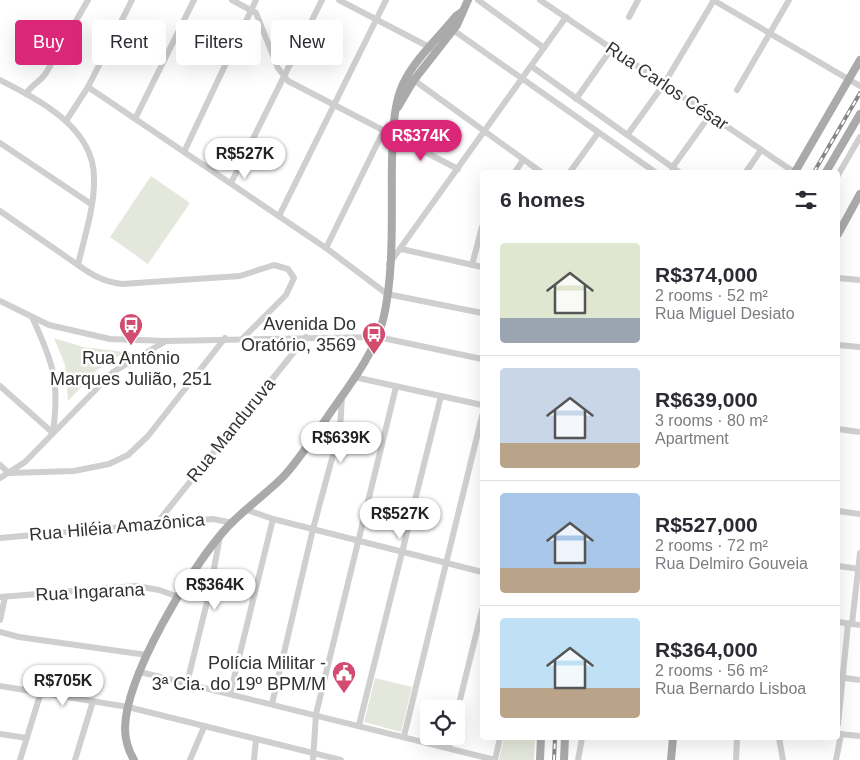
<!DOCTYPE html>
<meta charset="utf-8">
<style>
body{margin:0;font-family:Arial,sans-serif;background:#f7f7f7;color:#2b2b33;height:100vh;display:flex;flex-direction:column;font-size:19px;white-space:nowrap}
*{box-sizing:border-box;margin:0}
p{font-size:16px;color:#7c7c81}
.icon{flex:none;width:28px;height:28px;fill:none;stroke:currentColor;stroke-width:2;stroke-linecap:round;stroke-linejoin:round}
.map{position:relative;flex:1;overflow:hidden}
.panel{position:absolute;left:480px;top:170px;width:360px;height:570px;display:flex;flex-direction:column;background:#fff;border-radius:5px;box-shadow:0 5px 20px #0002}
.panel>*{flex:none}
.banner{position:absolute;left:15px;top:20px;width:390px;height:45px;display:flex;gap:10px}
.controls{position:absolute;left:420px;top:700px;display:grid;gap:10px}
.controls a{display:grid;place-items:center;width:45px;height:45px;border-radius:5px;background:#fff;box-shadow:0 5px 20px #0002;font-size:25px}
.price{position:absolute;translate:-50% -42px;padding:0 11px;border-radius:18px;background:#fff;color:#222;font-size:16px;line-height:32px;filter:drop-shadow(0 1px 2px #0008)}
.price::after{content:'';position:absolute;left:50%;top:30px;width:15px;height:11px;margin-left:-8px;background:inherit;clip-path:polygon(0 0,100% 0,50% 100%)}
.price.current{background:#db2777;color:#fff}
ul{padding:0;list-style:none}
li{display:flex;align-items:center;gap:15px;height:125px;padding:0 20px}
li+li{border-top:1px solid #e1e1e2}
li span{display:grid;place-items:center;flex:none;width:140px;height:100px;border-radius:5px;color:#555}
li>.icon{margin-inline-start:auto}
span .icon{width:60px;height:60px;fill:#fffc;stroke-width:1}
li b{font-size:21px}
h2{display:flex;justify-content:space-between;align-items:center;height:60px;padding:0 20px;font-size:21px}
.tag{padding:0 18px;border-radius:5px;background:#fff;box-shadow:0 5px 20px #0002;font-size:18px;line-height:45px}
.tag.current{background:#db2777;color:#fff}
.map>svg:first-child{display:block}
.green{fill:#e4e8dc}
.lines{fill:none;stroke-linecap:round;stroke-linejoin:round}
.minor{stroke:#cfcfcf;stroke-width:6}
.major{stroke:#aaa;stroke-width:8}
.rail-casing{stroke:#878787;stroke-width:4}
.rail{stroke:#fff;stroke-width:2;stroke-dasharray:5.5;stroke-linecap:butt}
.labels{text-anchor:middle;stroke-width:5;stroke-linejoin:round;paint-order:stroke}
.street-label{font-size:18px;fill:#323232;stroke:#fff}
.poi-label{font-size:18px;fill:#323232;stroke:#fff;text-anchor:end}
</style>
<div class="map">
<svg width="860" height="760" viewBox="0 0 860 760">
<rect width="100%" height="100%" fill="#fff"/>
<g class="green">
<path d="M151,176L190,203L148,264L110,237Z"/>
<path d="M54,338L83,347L125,352L97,370L68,401L65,365Z"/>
<path d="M375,678L412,687L401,732L364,722Z"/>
<path d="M504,738H535L534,760H499Z"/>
</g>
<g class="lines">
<g class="minor">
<path d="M232,0L256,13L278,68L288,81L458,169"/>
<path d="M339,0L433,49"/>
<path d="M478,0L544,48"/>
<path d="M540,0L794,172"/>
<path d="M713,0L860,86"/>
<path d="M629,17L638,0"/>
<path d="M453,30L655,172"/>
<path d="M531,66L679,172"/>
<path d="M411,78L541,172"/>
<path d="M0,80C39,100 94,127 94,178C95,206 84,238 78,265C92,275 104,282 122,284L240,276L274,265L288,269L294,278L286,295L243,338"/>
<path d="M88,87L326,248L387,294L482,313"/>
<path d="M737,90L789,0"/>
<path d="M26,94C31,85 40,82 46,73L88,0"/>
<path d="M576,99L612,48"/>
<path d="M135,119L194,0"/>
<path d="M66,121L88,87L132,0"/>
<path d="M628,134L664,84L714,0"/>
<path d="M0,143L91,204"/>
<path d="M184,152L256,0"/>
<path d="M672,168L710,115"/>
<path d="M515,172L523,160"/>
<path d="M570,172L598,133"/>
<path d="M746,172L761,150"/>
<path d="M838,175L860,137"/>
<path d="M231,183L322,0"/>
<path d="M0,211L78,265"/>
<path d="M279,216L386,0"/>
<path d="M326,248L383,132"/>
<path d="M401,249L482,267"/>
<path d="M389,264L566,17"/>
<path d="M472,265L482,227"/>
<path d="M838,278L860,280"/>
<path d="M0,301L49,325L110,339L167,341L378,337L482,359"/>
<path d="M32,317C53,362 60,382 53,432"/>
<path d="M838,345L860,347"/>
<path d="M354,377L482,405"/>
<path d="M0,386L53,433"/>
<path d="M838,429L860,432"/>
<path d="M0,465L9,473L74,471L109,464L128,455L148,436L225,338"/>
<path d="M0,478L25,462L113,372L166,341"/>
<path d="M247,510L273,519L482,572"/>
<path d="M838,511L860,514"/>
<path d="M157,523L306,337"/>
<path d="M0,538L213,519L233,523"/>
<path d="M838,566L860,569"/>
<path d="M0,597L136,586L159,590L179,597"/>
<path d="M0,620L5,597"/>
<path d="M838,622L860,625"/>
<path d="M852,624L860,553"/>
<path d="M0,632L19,637L147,655"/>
<path d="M140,672L495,760L500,738"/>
<path d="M838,677L860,680"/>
<path d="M187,683L210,590L220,536"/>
<path d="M0,686L128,707L341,760"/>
<path d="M230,694L273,519"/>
<path d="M272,704L313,529L340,429L342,396"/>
<path d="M456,716L482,610"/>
<path d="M838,724L848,624"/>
<path d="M359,725L441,396"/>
<path d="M0,734L27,738"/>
<path d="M839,734L860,736"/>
<path d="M404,736L482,416"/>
<path d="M779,738L783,760"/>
<path d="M449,748L451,736"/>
<path d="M20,760L41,692"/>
<path d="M75,760L93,701"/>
<path d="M190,760L204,727"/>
<path d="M254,760L256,740"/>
<path d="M313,760L316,714L396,387"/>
<path d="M578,760L582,738"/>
<path d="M736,760L737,738"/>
<path d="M836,760L841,734"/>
</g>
<g class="major">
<path d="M398,107L414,80L457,25L468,0"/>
<path d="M795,172L860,60"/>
<path d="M826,172L860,114"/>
<path d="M838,234L860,194"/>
<path d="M134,760C128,750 125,740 125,728C126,676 189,571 223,532C240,512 264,496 283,477C299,460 312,439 326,419C347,388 373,357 383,320C395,272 391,208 392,159C393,134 393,105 403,84C415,59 439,37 456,16L463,11"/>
<path d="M540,760L541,738"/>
<path d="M564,760L565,738"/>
<path d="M671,760L673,738"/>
</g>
<g class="rail-casing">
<g id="rail">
<path d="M814,172L860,93"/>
<path d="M554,760L555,738"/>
</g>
</g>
<use href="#rail" class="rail"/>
</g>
<defs>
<g id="bus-pin" transform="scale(1.25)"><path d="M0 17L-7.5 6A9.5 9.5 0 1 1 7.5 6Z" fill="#d14c6e" stroke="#fff"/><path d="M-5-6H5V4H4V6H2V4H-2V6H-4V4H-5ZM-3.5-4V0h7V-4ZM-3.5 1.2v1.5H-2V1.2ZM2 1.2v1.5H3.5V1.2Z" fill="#fff"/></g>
<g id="civic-pin" transform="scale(1.25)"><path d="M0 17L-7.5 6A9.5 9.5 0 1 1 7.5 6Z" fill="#d14c6e" stroke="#fff"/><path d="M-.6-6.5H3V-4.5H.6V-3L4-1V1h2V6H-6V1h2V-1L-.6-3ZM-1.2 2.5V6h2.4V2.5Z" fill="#fff"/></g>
</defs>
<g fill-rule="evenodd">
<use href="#bus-pin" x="131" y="325"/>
<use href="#bus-pin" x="374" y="334"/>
<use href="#civic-pin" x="344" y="673"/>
</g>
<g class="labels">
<g class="street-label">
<text transform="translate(667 86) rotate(34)" y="6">Rua Carlos César</text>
<text transform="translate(231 430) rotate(-51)" y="6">Rua Manduruva</text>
<text transform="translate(117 527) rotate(-5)" y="6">Rua Hiléia Amazônica</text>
<text transform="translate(90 592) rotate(-3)" y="6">Rua Ingarana</text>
</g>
<g class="poi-label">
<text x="356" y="330">Avenida Do<tspan x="356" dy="21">Oratório, 3569</tspan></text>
<text x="131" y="364" text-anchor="middle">Rua Antônio<tspan x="131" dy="21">Marques Julião, 251</tspan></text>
<text x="326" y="669">Polícia Militar -<tspan x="326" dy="21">3ª Cia. do 19º BPM/M</tspan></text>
</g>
</g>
</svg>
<div class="controls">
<a><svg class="icon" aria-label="locate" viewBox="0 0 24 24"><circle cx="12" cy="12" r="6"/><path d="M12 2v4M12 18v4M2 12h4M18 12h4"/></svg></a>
</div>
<b class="price current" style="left:421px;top:162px">R$374K</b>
<b class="price" style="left:245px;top:180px">R$527K</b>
<b class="price" style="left:341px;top:464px">R$639K</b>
<b class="price" style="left:400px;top:540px">R$527K</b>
<b class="price" style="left:215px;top:611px">R$364K</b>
<b class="price" style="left:63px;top:707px">R$705K</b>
<div class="banner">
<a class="tag current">Buy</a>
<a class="tag">Rent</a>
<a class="tag">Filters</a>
<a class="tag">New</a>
</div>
<section class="panel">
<h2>6 homes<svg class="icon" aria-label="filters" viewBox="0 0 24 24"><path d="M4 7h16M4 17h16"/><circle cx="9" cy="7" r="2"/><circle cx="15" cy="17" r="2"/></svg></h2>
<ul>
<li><span style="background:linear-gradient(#dfe7d0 75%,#9aa5b1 0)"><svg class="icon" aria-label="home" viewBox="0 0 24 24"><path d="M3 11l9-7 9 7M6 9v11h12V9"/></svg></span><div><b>R$374,000</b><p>2 rooms · 52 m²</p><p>Rua Miguel Desiato</p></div></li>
<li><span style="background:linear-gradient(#c9d6e8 75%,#b9a48a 0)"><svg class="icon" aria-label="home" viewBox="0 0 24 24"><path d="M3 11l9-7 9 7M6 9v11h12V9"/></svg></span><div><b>R$639,000</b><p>3 rooms · 80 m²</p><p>Apartment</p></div></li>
<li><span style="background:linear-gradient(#a9c7e8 75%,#b9a48a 0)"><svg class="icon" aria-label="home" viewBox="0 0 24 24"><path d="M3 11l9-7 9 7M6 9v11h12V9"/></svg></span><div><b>R$527,000</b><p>2 rooms · 72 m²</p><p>Rua Delmiro Gouveia</p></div></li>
<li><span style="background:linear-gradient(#bfe0f5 70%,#b9a48a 0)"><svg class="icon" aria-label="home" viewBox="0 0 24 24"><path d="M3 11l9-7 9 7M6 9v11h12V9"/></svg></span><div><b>R$364,000</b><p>2 rooms · 56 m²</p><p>Rua Bernardo Lisboa</p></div></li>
</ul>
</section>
</div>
